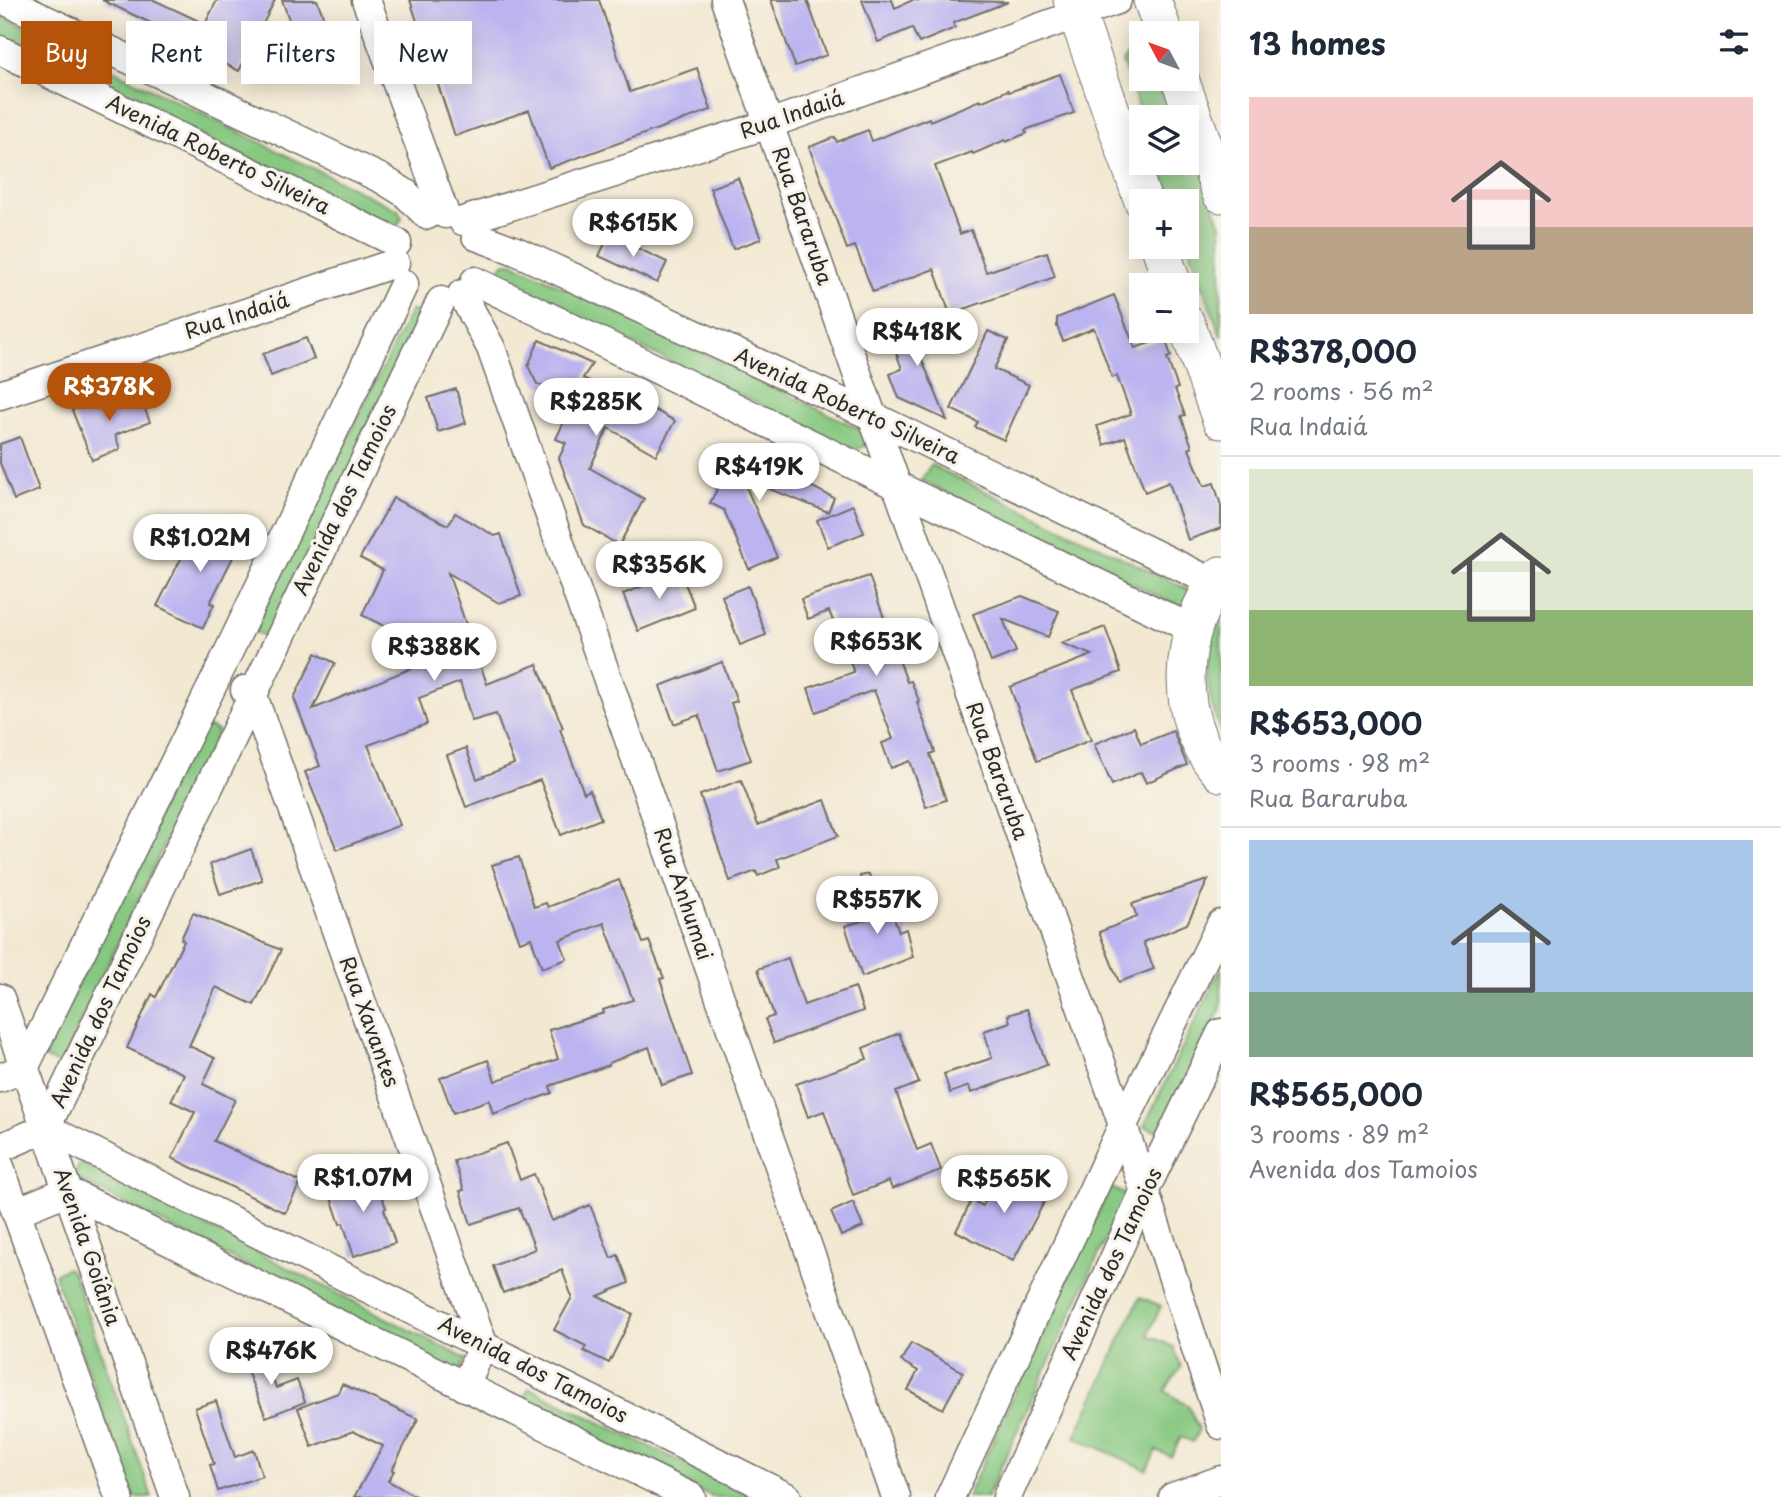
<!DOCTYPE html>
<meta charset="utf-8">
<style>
body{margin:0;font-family:"Playpen Sans",sans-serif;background:#f2f2f3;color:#1f2937;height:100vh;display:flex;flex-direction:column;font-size:26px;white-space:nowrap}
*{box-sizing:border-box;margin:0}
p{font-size:23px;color:#747a83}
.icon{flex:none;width:38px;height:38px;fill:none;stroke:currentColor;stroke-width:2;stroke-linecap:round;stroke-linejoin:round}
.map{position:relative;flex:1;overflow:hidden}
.drawer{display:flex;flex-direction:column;background:#fff;width:560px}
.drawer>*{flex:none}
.hud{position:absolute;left:21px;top:21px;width:665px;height:63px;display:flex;gap:14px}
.needle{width:46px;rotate:311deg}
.tools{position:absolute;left:1129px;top:21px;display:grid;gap:14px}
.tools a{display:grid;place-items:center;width:70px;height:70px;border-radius:0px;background:#fff;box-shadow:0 4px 18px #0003;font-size:35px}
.price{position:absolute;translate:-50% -60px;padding:0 16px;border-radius:24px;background:#fff;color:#222;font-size:23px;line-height:46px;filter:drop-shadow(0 2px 4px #0008)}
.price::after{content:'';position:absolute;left:50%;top:42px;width:21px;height:16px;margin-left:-10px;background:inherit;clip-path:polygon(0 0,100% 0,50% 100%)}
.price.current{background:#b45309;color:#fff}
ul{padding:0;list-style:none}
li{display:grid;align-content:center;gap:14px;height:371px;padding:0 28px}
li+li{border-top:2px solid #e0e1e3}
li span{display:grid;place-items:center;height:217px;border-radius:0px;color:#555}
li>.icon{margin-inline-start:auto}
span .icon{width:126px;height:126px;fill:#fffc;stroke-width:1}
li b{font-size:30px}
h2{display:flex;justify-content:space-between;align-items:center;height:84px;padding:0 28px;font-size:30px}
.tag{padding:0 24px;border-radius:0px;background:#fff;box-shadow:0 4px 18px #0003;font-size:24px;line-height:63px}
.tag.current{background:#b45309;color:#fff}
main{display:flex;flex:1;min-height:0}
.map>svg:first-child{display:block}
.green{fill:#87c881;stroke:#597a56;stroke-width:2}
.building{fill:#bbb4f0}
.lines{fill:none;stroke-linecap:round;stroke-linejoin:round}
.minor-casing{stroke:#716e66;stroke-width:31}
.major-casing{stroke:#716e66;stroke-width:39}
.minor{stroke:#fff;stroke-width:28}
.major{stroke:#fff;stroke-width:37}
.labels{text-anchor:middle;stroke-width:6;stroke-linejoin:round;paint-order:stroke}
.street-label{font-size:21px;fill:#2b2b2b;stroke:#f7f3e8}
</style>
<main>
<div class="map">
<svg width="1221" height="1497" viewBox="0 0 1221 1497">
<rect width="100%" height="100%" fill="#f7f3e8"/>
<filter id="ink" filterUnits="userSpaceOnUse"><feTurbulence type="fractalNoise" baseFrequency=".0143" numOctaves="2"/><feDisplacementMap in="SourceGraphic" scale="14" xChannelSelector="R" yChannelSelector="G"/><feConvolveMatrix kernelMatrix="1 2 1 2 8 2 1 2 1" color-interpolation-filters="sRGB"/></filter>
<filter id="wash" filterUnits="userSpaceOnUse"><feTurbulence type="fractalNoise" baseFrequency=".00686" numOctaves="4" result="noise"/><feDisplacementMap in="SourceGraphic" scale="28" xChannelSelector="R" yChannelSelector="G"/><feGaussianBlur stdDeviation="1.57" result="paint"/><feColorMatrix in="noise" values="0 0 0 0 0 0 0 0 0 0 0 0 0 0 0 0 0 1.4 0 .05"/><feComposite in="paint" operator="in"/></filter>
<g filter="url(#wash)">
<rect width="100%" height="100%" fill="#f3e9d3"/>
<g class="green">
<path d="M0,15L398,210L402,218L397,226L389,228L0,37Z"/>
<path d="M1141,46V79H1170L1183,117H1142L1122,62L1129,53Z"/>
<path d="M1187,127L1221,226V337L1187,241L1186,201H1172L1158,163H1186Z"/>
<path d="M505,263H513L864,431L868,440L865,446L856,450L504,282L499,276V269Z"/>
<path d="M411,310L429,319L273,640L253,631Z"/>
<path d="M931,465L1191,591L1182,608L921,480Z"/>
<path d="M1221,613V733C1206,696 1200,650 1221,613Z"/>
<path d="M201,723L218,731L60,1065L43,1057Z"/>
<path d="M1221,968V1008L1161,1133L1144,1126Z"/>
<path d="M81,1162L466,1359L458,1374L73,1177Z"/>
<path d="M1110,1187L1126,1195L987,1497H967Z"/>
<path d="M68,1268L73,1273L152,1497H133L55,1277L56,1273Z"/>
<path d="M1140,1297L1161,1306L1148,1335L1174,1347L1181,1367L1165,1391L1188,1406L1199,1429L1193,1442L1181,1437L1171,1457L1156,1450L1147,1470L1075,1437Z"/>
<path d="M529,1388L753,1497H713L521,1403Z"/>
</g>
<g id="blocks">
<g class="building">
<path d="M102,0H154L205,24L217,0H275L239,71L193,48L195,44Z"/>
<path d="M282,0H317L341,63L309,75Z"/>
<path d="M410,0H599L630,92L697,68L711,110L549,168L529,110L455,136Z"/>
<path d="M771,0H807L827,55L795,66Z"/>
<path d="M862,0H892L895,8L913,0L1008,2L953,23L955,28L919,43L912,28L878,42Z"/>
<path d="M1060,74L1074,113L1025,130L1027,133L1006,142L1005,140L973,154L972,152L935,166L960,234L971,230L986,272L1047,252L1055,277L950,314L934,269L873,292L855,246L847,249L809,147L835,137L837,142L868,130L872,141L929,118L930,121L980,100L981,102L1008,90L1009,92Z"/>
<path d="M738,178L761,239L733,249L710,188Z"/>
<path d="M609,235L667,262L657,283L599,256Z"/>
<path d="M1114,295L1135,348L1165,338L1171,356L1167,358L1178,388L1175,389L1185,415L1181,416L1192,447L1189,449L1204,486L1214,483L1221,506V528L1188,540L1169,482L1145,492L1125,437L1104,445L1097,426L1131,414L1117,376L1112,378L1094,328L1063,341L1057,326V318Z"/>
<path d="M936,322L945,345L920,355L947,420L899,398L890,374L902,369L891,339Z"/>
<path d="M988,331L1008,340L994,369L1029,385L1004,440L975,427L978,422L951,409Z"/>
<path d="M306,338L314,359L271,376L263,354Z"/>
<path d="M539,340L592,364L583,378L644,408L646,405L675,421L656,455L608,428L590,468L644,499L619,545L584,525L559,458L566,443L556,439L571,406L551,397L552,390L537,384L528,366Z"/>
<path d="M456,389L466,423L438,432L428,398Z"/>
<path d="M138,392L150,422L115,435L120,449L92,460L72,410L101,399L103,405Z"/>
<path d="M20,437L39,490L14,500L0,463V444Z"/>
<path d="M738,449L834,498L828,512L742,478L777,557L749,569L724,510L710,503Z"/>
<path d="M393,498L448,525L455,513L495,536L501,534L521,596L499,603L448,573L487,684L537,664L563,728L560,729L584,793L590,790L601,819L561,835L540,780L466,807L447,755L466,748L477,779L514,764L496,714L472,721L460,682L419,698L427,724L368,745L400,825L337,850L305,772L320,766L294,698L316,653L335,663L313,709L412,668L398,633L362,615L383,570L360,558Z"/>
<path d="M853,505L864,533L828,547L817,520Z"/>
<path d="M201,519L242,539L210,603L214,604L203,628L157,606Z"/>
<path d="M680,571L695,608L638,631L623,594Z"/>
<path d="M869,576L907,682L911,681L919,701L917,702L935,752L930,754L946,800L926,807L910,761L891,768L882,743L893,739L874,690L816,712L808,688L854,672L829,611L808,619L801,599Z"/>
<path d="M748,586L766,635L740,645L722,596Z"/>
<path d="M1022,596L1059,611L1048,637L1003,619L1016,652L991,662L973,614Z"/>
<path d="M1105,627L1121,672L1072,690L1091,740L1037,761L1010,687L1092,655L1061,643Z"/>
<path d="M722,662L737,701L731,703L751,760L718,771L699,715L674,724L660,686Z"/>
<path d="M1134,727L1141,744L1173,731L1187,765L1146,783L1141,772L1112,785L1094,744Z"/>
<path d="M741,780L758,825L825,800L838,836L777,859L780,867L758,876L756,871L730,881L700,795Z"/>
<path d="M251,849L262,880L220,894L210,864Z"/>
<path d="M519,857L534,907L546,903L548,907L619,880L643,943L649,941L664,978L660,979L692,1075L662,1085L649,1047L609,1063V1065L550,1086L552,1093L493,1114L489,1100L453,1113L440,1078L488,1060L495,1081L558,1059L549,1030L604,1013L603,1010L633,1000L604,923L560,940L567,959L542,968L531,938L520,942L492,865Z"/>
<path d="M869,874L883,916L892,913L899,932L906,929L913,957L862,977L845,926L865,920L860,876Z"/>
<path d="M1208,880L1187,924L1143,942L1154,969L1119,982L1099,932L1137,917L1132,904Z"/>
<path d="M193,913L281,950L254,1005L216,987L189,1046L215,1058L203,1084L235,1100L214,1141L301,1182L285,1213L172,1158L195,1112L171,1101L184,1074L127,1048L152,994L156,997L184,941L181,939Z"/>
<path d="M788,958L804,1005L855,987L863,1011L774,1043L765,1019L774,1016L758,969Z"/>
<path d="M1027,1009L1047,1065L971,1093L969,1086L950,1093L944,1074L992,1058L984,1031L1010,1022L1008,1015Z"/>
<path d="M899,1033L919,1083L896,1092L917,1150L931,1144L941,1170L892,1189L889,1181L853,1195L824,1111L808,1117L796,1084L867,1059L863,1048Z"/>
<path d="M507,1143L520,1180L534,1174L552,1221L590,1205L611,1258L618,1255L629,1283L598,1296L633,1314L609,1363L584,1351L586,1346L554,1330L572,1297L562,1270L503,1293L493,1266L535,1249L519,1208L471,1224L460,1191L464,1190L454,1161Z"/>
<path d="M1001,1168L1050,1191L1013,1261L956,1231L972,1200L983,1206Z"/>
<path d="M374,1173L386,1208L384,1209L395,1243L354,1256L343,1223L340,1224L328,1189Z"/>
<path d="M853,1202L863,1227L841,1236L831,1212Z"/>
<path d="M911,1343L963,1372L943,1409L908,1390L918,1371L901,1361Z"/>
<path d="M261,1350L276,1388L297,1380L305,1402L266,1417L244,1364L246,1363L244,1357Z"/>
<path d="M342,1384L418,1419L392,1470L394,1471L388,1481L417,1497H354L383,1446L353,1431L312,1447L298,1408L338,1393Z"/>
<path d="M216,1401L235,1457L254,1450L262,1476L218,1491L210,1465L214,1464L195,1408Z"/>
</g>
</g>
</g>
<g filter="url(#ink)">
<use href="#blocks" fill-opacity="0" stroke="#716e66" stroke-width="2"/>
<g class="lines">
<g class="minor-casing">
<g id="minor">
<path d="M4,0L382,179L405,193L427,215"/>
<path d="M366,0L445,214"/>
<path d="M725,0L1123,1125L1221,1425"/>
<path d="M0,50L397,243"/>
<path d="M463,221L769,124L1117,0"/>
<path d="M476,236L516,251L872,416L1214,583"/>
<path d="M475,281L1192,629"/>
<path d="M462,294L491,348L896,1497"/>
<path d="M0,395L395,263"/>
<path d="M245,690L252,693L483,1344L465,1387"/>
<path d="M0,998L175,1497"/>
<path d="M0,1078L24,1068L217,676L404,284"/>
<path d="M46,1128L441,301"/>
<path d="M46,1128L787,1497"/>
<path d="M0,1148L46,1128"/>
<path d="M0,1167L119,1497"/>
<path d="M16,1212L67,1191L691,1497"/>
<path d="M950,1497L1123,1125L1221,924"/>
<path d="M1007,1497L1145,1190L1221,1033"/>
<path d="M1173,1497L1221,1480"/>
</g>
</g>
<g class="major-casing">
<g id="major">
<path d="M1072,0L1143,201"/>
<path d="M1152,0L1164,33"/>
<path d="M1180,79L1221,194"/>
<path d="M1160,247L1173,285"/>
<path d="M1186,323L1221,420"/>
<path d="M1221,575C1178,629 1171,720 1221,773"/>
</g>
</g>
<use href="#minor" class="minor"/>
<use href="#major" class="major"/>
</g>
</g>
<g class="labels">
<g class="street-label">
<text transform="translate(792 115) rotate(-19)" y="7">Rua Indaiá</text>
<text transform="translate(218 155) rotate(26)" y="7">Avenida Roberto Silveira</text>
<text transform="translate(802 216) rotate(71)" y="7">Rua Bararuba</text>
<text transform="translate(237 316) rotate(-18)" y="7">Rua Indaiá</text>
<text transform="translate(847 406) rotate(25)" y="7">Avenida Roberto Silveira</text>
<text transform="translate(345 500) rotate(-64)" y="7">Avenida dos Tamoios</text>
<text transform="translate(997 771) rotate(70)" y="7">Rua Bararuba</text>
<text transform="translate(683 894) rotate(71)" y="7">Rua Anhumai</text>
<text transform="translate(101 1012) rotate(-65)" y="7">Avenida dos Tamoios</text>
<text transform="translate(369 1022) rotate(70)" y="7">Rua Xavantes</text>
<text transform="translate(87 1247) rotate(71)" y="7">Avenida Goiânia</text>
<text transform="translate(1112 1264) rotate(-65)" y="7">Avenida dos Tamoios</text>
<text transform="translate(533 1370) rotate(27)" y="7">Avenida dos Tamoios</text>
</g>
</g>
</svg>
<div class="tools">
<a><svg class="needle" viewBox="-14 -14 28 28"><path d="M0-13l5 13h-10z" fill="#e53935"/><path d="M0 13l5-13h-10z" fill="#747a83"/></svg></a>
<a><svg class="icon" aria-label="layers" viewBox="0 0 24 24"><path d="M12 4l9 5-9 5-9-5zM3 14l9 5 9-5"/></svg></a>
<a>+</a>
<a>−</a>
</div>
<b class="price" style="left:633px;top:259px">R$615K</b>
<b class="price" style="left:917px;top:368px">R$418K</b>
<b class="price current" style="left:109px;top:423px">R$378K</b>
<b class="price" style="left:596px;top:438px">R$285K</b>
<b class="price" style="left:759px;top:503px">R$419K</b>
<b class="price" style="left:200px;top:574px">R$1.02M</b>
<b class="price" style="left:659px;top:601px">R$356K</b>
<b class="price" style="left:876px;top:678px">R$653K</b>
<b class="price" style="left:434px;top:683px">R$388K</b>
<b class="price" style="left:877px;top:936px">R$557K</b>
<b class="price" style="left:363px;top:1214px">R$1.07M</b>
<b class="price" style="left:1004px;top:1215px">R$565K</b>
<b class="price" style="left:271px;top:1387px">R$476K</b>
<div class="hud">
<a class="tag current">Buy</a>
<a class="tag">Rent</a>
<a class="tag">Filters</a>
<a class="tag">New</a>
</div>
</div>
<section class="drawer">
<h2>13 homes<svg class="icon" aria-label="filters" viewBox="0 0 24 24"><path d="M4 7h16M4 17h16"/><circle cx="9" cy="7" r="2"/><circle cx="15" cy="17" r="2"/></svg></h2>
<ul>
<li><span style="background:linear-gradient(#f6c9c9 60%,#b9a48a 0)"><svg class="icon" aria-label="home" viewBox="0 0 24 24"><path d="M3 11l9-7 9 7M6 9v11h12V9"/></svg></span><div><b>R$378,000</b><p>2 rooms · 56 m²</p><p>Rua Indaiá</p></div></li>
<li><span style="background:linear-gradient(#dfe7d0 65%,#8fb573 0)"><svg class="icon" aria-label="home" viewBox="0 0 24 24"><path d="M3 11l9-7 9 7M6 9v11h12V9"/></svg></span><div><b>R$653,000</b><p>3 rooms · 98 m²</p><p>Rua Bararuba</p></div></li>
<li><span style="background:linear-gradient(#a9c7e8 70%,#7fa58c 0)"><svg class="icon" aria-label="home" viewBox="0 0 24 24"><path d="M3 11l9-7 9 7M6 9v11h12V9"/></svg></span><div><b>R$565,000</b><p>3 rooms · 89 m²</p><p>Avenida dos Tamoios</p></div></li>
</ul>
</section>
</main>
